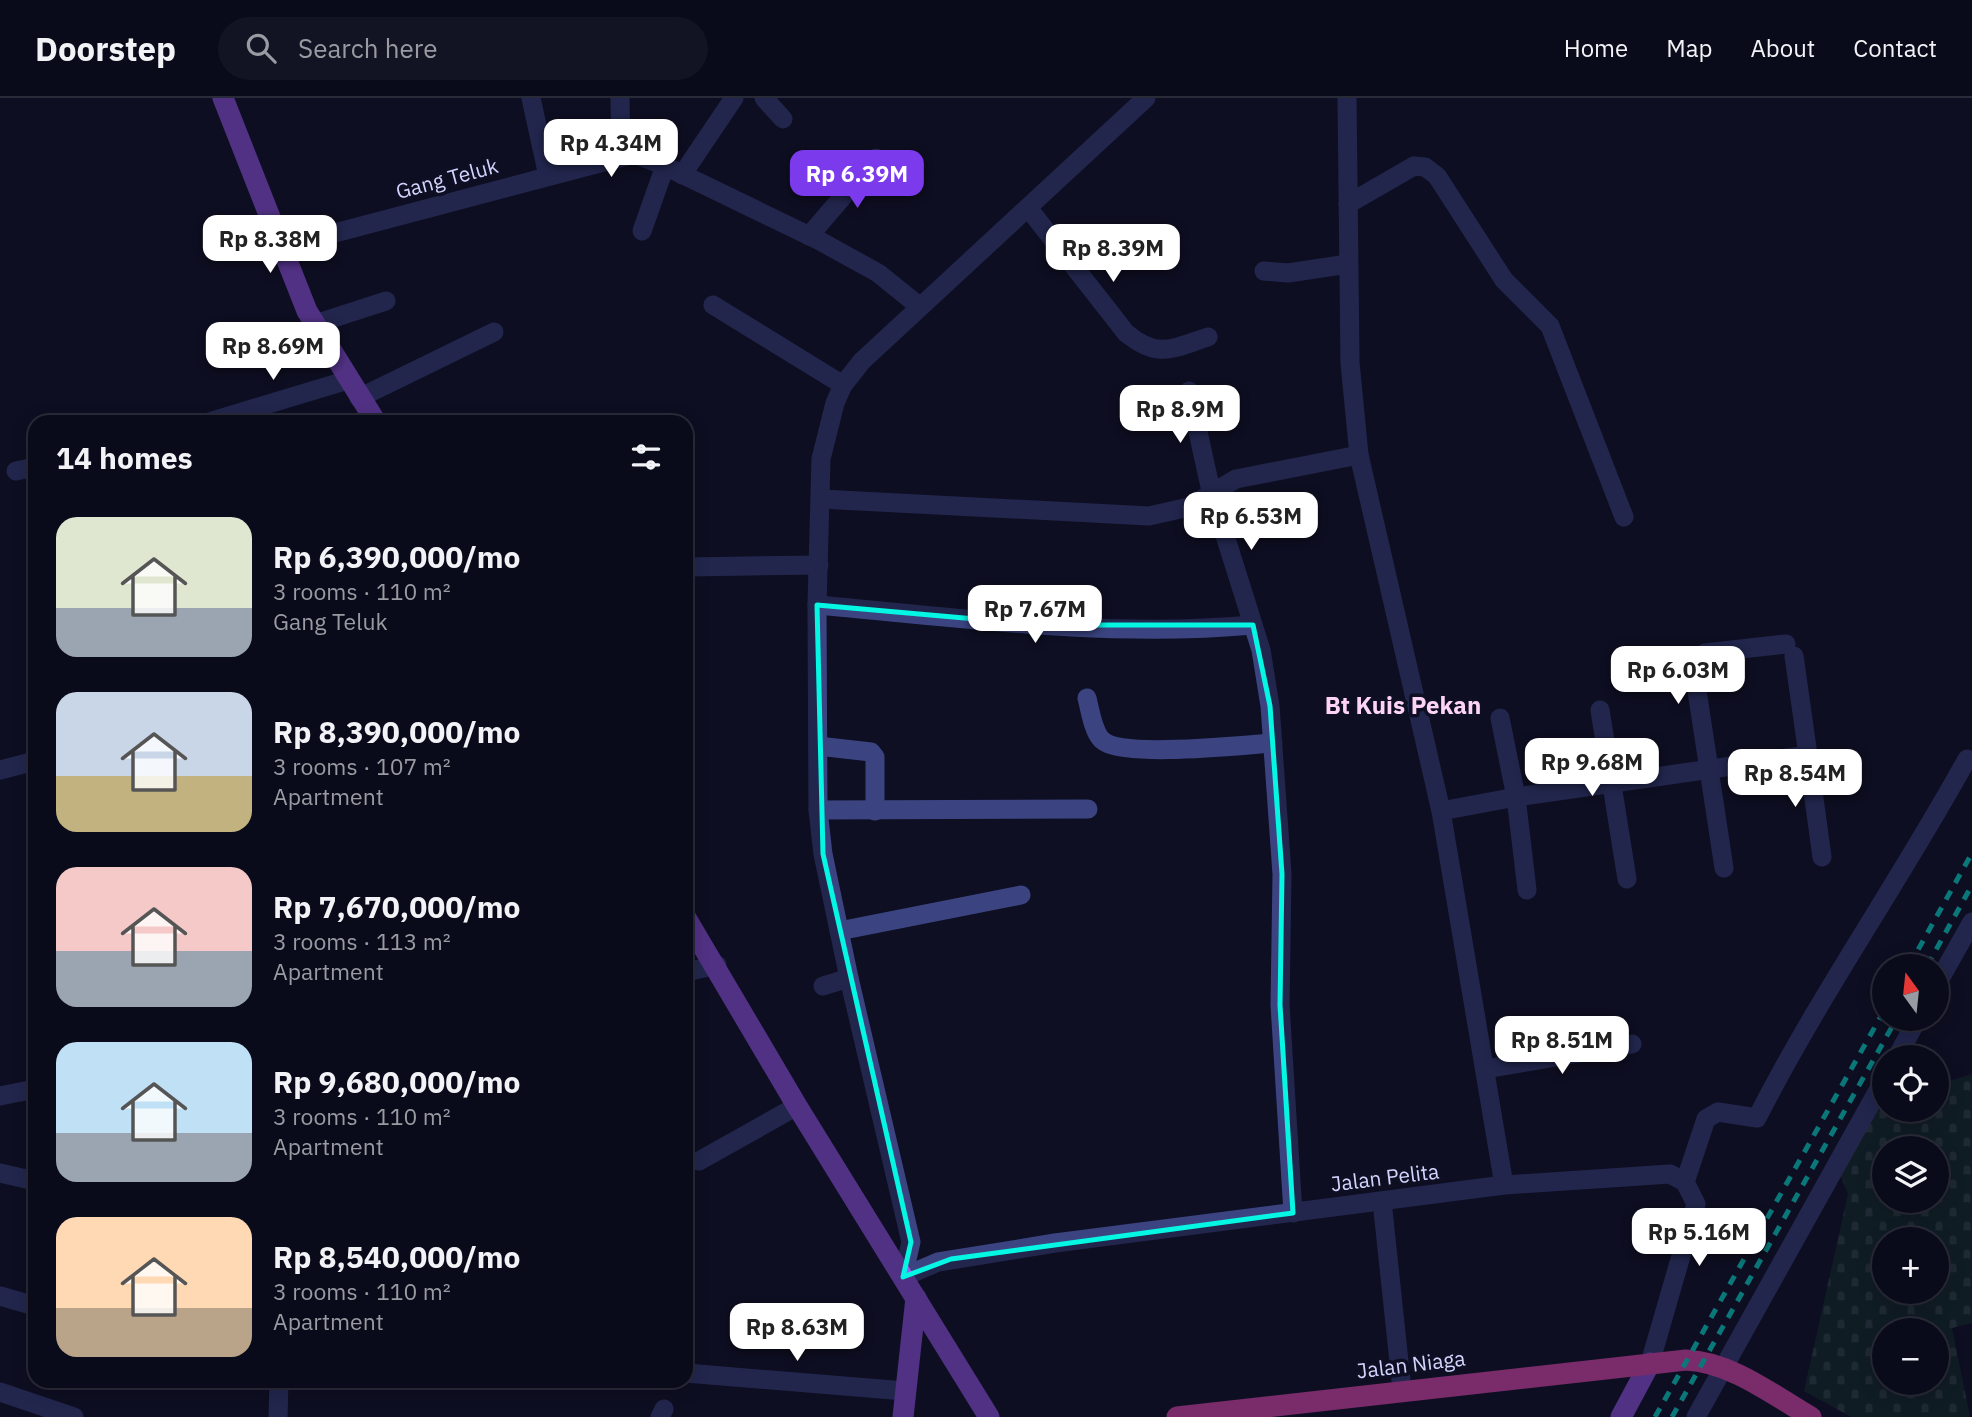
<!DOCTYPE html>
<meta charset="utf-8">
<style>
body{margin:0;font-family:"IBM Plex Sans",sans-serif;background:#131423;color:#f1f3f6;height:100vh;display:flex;flex-direction:column;font-size:26px;white-space:nowrap}
*{box-sizing:border-box;margin:0}
p{font-size:23px;color:#999ba2}
.icon{flex:none;width:38px;height:38px;fill:none;stroke:currentColor;stroke-width:2;stroke-linecap:round;stroke-linejoin:round}
.map{position:relative;flex:1;overflow:hidden}
.drawer{position:absolute;left:28px;top:317px;width:665px;height:973px;display:flex;flex-direction:column;background:#0a0b1a;border-radius:21px;box-shadow:0 4px 18px #0003,0 0 0 2px #2a2b39}
.drawer>*{flex:none}
.needle{width:46px;rotate:345deg}
.buttons{position:absolute;left:1872px;top:856px;display:grid;gap:14px}
.buttons a{display:grid;place-items:center;width:77px;height:77px;border-radius:50%;background:#0a0b1a;box-shadow:0 4px 18px #0003,0 0 0 2px #2a2b39;font-size:35px}
.price{position:absolute;translate:-50% -60px;padding:0 16px;border-radius:14px;background:#fff;color:#222;font-size:23px;line-height:46px;filter:drop-shadow(0 2px 4px #0008)}
.price::after{content:'';position:absolute;left:50%;top:42px;width:21px;height:16px;margin-left:-10px;background:inherit;clip-path:polygon(0 0,100% 0,50% 100%)}
.price.current{background:#7c3aed;color:#fff}
ul{padding:0;list-style:none}
li{display:flex;align-items:center;gap:21px;height:175px;padding:0 28px}
li span{display:grid;place-items:center;flex:none;width:196px;height:140px;border-radius:21px;color:#555}
li>.icon{margin-inline-start:auto}
span .icon{width:84px;height:84px;fill:#fffc;stroke-width:1}
li b{font-size:30px}
h2{display:flex;justify-content:space-between;align-items:center;height:84px;padding:0 28px;font-size:30px}
header{display:flex;align-items:center;gap:42px;box-sizing:border-box;height:98px;padding:0 35px;background:#0a0b1a;border-bottom:2px solid #2a2b39}
header strong{font-size:33px}
nav{display:flex;gap:38px;margin-inline-start:auto;font-size:24px}
.search{width:490px;height:63px;background:#131423;display:flex;align-items:center;gap:18px;box-sizing:border-box;padding:0 24px;border-radius:38px;color:#999ba2;font-size:26px}
.map>svg:first-child{display:block}
.cemetery{fill:url(#cemetery-stones);fill-rule:evenodd}
.lines{fill:none;stroke-linecap:round;stroke-linejoin:round}
.minor{stroke:#3b4481;stroke-width:19}
.major{stroke:#a35bfb;stroke-width:21}
.highway{stroke:#fb4fc1;stroke-width:21}
.rail{stroke:#05f6e3;stroke-width:5;stroke-dasharray:10 9;stroke-linecap:butt}
.marked{fill:none;stroke:#05f6e3;stroke-width:5;stroke-linejoin:round}
.labels{text-anchor:middle;stroke-width:7;stroke-linejoin:round;paint-order:stroke}
.street-label{font-size:21px;fill:#d2d4fe;stroke:#0e0f23}
.quarter-label{font-size:24px;font-weight:bold;fill:#fed4f6;stroke:#0e0f23}
</style>
<header>
<strong>Doorstep</strong>
<div class="search"><svg class="icon" aria-label="search" viewBox="0 0 24 24"><circle cx="10" cy="10" r="6"/><path d="M15 15l6 6"/></svg>Search here</div>
<nav><a>Home</a><a>Map</a><a>About</a><a>Contact</a></nav>
</header>
<div class="map">
<svg width="1972" height="1319" viewBox="0 0 1972 1319">
<defs>
<pattern id="cemetery-stones" width="16" height="16" patternUnits="userSpaceOnUse" patternTransform="scale(1.75)"><rect width="16" height="16" fill="#122d27"/><path d="M2 7V4a2 2 0 0 1 4 0v3zM10 15v-3a2 2 0 0 1 4 0v3z" fill="#344b47"/></pattern>
</defs>
<rect width="100%" height="100%" fill="#0e0f23"/>
<path class="cemetery" d="M1972,976V1225L1952,1230L1970,1319H1851L1804,1293L1848,1096L1839,1073L1885,990V1012H1937V987ZM1885,1050H1937V1102H1885ZM1885,1141H1937V1194H1885ZM1885,1232H1937V1284H1885Z"/>
<g class="lines">
<g class="minor">
<path d="M531,0L548,78"/>
<path d="M620,0L621,58"/>
<path d="M764,0L783,21"/>
<path d="M1347,0L1350,265L1359,357L1441,713L1504,1087"/>
<path d="M682,77L734,0"/>
<path d="M1348,106L1414,68L1425,69L1437,78L1504,182L1550,228L1624,419"/>
<path d="M1029,111L1126,235C1158,261 1171,251 1208,239"/>
<path d="M642,133L665,68"/>
<path d="M809,138L876,60"/>
<path d="M282,149L634,56L665,68L820,143L878,175L919,208"/>
<path d="M1264,173L1288,175L1348,166"/>
<path d="M713,207L843,287"/>
<path d="M315,226L386,203"/>
<path d="M1189,293L1211,393L1261,552L1270,608L1282,776L1280,907L1293,1115"/>
<path d="M359,300L494,234"/>
<path d="M209,324L348,282"/>
<path d="M16,373L35,369"/>
<path d="M821,401L1149,418L1189,409L1236,381L1359,357"/>
<path d="M686,469L819,467"/>
<path d="M817,507C961,520 1108,540 1253,527"/>
<path d="M1087,600C1090,612 1093,632 1101,641C1118,661 1244,647 1273,645"/>
<path d="M1600,612L1627,781"/>
<path d="M1500,620L1516,699L1527,792"/>
<path d="M818,648L871,654L875,659V713"/>
<path d="M1808,657L1822,759"/>
<path d="M0,672L35,663"/>
<path d="M818,712L1088,711"/>
<path d="M1441,713L1516,699L1808,657L1794,558"/>
<path d="M1724,770L1694,573L1699,560L1705,555L1786,546"/>
<path d="M839,833L1021,797"/>
<path d="M686,874L717,867"/>
<path d="M1937,886L1972,824"/>
<path d="M823,888L849,880"/>
<path d="M1897,959L1918,920"/>
<path d="M1485,971L1632,946"/>
<path d="M0,998L35,991"/>
<path d="M699,1063L797,1008"/>
<path d="M0,1075L35,1083"/>
<path d="M1685,1084L1706,1021L1718,1014L1757,1020C1820,896 1900,783 1967,661"/>
<path d="M1382,1103L1402,1292"/>
<path d="M903,1179L911,1144L849,880L823,756L818,712L817,507L821,361L835,305L843,287L862,263L1146,0"/>
<path d="M903,1179L938,1164L1055,1145L1504,1087L1670,1076L1685,1084L1696,1106L1650,1265"/>
<path d="M0,1198L35,1208"/>
<path d="M686,1275L905,1293"/>
<path d="M0,1294L74,1319"/>
<path d="M278,1319L279,1283"/>
<path d="M660,1319L664,1311"/>
<path d="M1696,1319L1885,980"/>
</g>
<g class="major">
<path d="M223,0L307,213L376,324"/>
<path d="M686,820L797,1008L989,1319"/>
<path d="M903,1319L916,1200"/>
<path d="M1621,1319L1650,1265"/>
</g>
<path class="highway" d="M1177,1319L1686,1262C1731,1264 1773,1297 1811,1319"/>
<g class="rail">
<path d="M1909,868L1972,755"/>
<path d="M1927,868L1972,787"/>
<path d="M1655,1319L1885,911"/>
<path d="M1672,1319L1897,920"/>
</g>
</g>
<path d="M0 0H1972V1319H0ZM817,507L1044,527H1253L1270,608L1282,776L1280,907L1293,1115L951,1161L903,1179L911,1144L823,756Z" fill="#0e0f23" fill-opacity=".55" fill-rule="evenodd"/>
<path class="marked" d="M817,507L1044,527H1253L1270,608L1282,776L1280,907L1293,1115L951,1161L903,1179L911,1144L823,756Z"/>
<g class="labels">
<g class="street-label">
<text transform="translate(447 81) rotate(-15)" y="7">Gang Teluk</text>
<text transform="translate(1385 1080) rotate(-7)" y="7">Jalan Pelita</text>
<text transform="translate(1411 1267) rotate(-7)" y="7">Jalan Niaga</text>
</g>
<g class="quarter-label">
<text x="1403" y="616">Bt Kuis Pekan</text>
</g>
</g>
</svg>
<div class="buttons">
<a><svg class="needle" viewBox="-14 -14 28 28"><path d="M0-13l5 13h-10z" fill="#e53935"/><path d="M0 13l5-13h-10z" fill="#999ba2"/></svg></a>
<a><svg class="icon" aria-label="locate" viewBox="0 0 24 24"><circle cx="12" cy="12" r="6"/><path d="M12 2v4M12 18v4M2 12h4M18 12h4"/></svg></a>
<a><svg class="icon" aria-label="layers" viewBox="0 0 24 24"><path d="M12 4l9 5-9 5-9-5zM3 14l9 5 9-5"/></svg></a>
<a>+</a>
<a>−</a>
</div>
<b class="price" style="left:611px;top:81px">Rp 4.34M</b>
<b class="price current" style="left:857px;top:112px">Rp 6.39M</b>
<b class="price" style="left:270px;top:177px">Rp 8.38M</b>
<b class="price" style="left:1113px;top:186px">Rp 8.39M</b>
<b class="price" style="left:273px;top:284px">Rp 8.69M</b>
<b class="price" style="left:1180px;top:347px">Rp 8.9M</b>
<b class="price" style="left:1251px;top:454px">Rp 6.53M</b>
<b class="price" style="left:1035px;top:547px">Rp 7.67M</b>
<b class="price" style="left:1678px;top:608px">Rp 6.03M</b>
<b class="price" style="left:1592px;top:700px">Rp 9.68M</b>
<b class="price" style="left:1795px;top:711px">Rp 8.54M</b>
<b class="price" style="left:1562px;top:978px">Rp 8.51M</b>
<b class="price" style="left:1699px;top:1170px">Rp 5.16M</b>
<b class="price" style="left:797px;top:1265px">Rp 8.63M</b>
<section class="drawer">
<h2>14 homes<svg class="icon" aria-label="filters" viewBox="0 0 24 24"><path d="M4 7h16M4 17h16"/><circle cx="9" cy="7" r="2"/><circle cx="15" cy="17" r="2"/></svg></h2>
<ul>
<li><span style="background:linear-gradient(#dfe7d0 65%,#9aa5b1 0)"><svg class="icon" aria-label="home" viewBox="0 0 24 24"><path d="M3 11l9-7 9 7M6 9v11h12V9"/></svg></span><div><b>Rp 6,390,000/mo</b><p>3 rooms · 110 m²</p><p>Gang Teluk</p></div></li>
<li><span style="background:linear-gradient(#c9d6e8 60%,#c2b280 0)"><svg class="icon" aria-label="home" viewBox="0 0 24 24"><path d="M3 11l9-7 9 7M6 9v11h12V9"/></svg></span><div><b>Rp 8,390,000/mo</b><p>3 rooms · 107 m²</p><p>Apartment</p></div></li>
<li><span style="background:linear-gradient(#f6c9c9 60%,#9aa5b1 0)"><svg class="icon" aria-label="home" viewBox="0 0 24 24"><path d="M3 11l9-7 9 7M6 9v11h12V9"/></svg></span><div><b>Rp 7,670,000/mo</b><p>3 rooms · 113 m²</p><p>Apartment</p></div></li>
<li><span style="background:linear-gradient(#bfe0f5 65%,#9aa5b1 0)"><svg class="icon" aria-label="home" viewBox="0 0 24 24"><path d="M3 11l9-7 9 7M6 9v11h12V9"/></svg></span><div><b>Rp 9,680,000/mo</b><p>3 rooms · 110 m²</p><p>Apartment</p></div></li>
<li><span style="background:linear-gradient(#ffd9b3 65%,#b9a48a 0)"><svg class="icon" aria-label="home" viewBox="0 0 24 24"><path d="M3 11l9-7 9 7M6 9v11h12V9"/></svg></span><div><b>Rp 8,540,000/mo</b><p>3 rooms · 110 m²</p><p>Apartment</p></div></li>
</ul>
</section>
</div>
